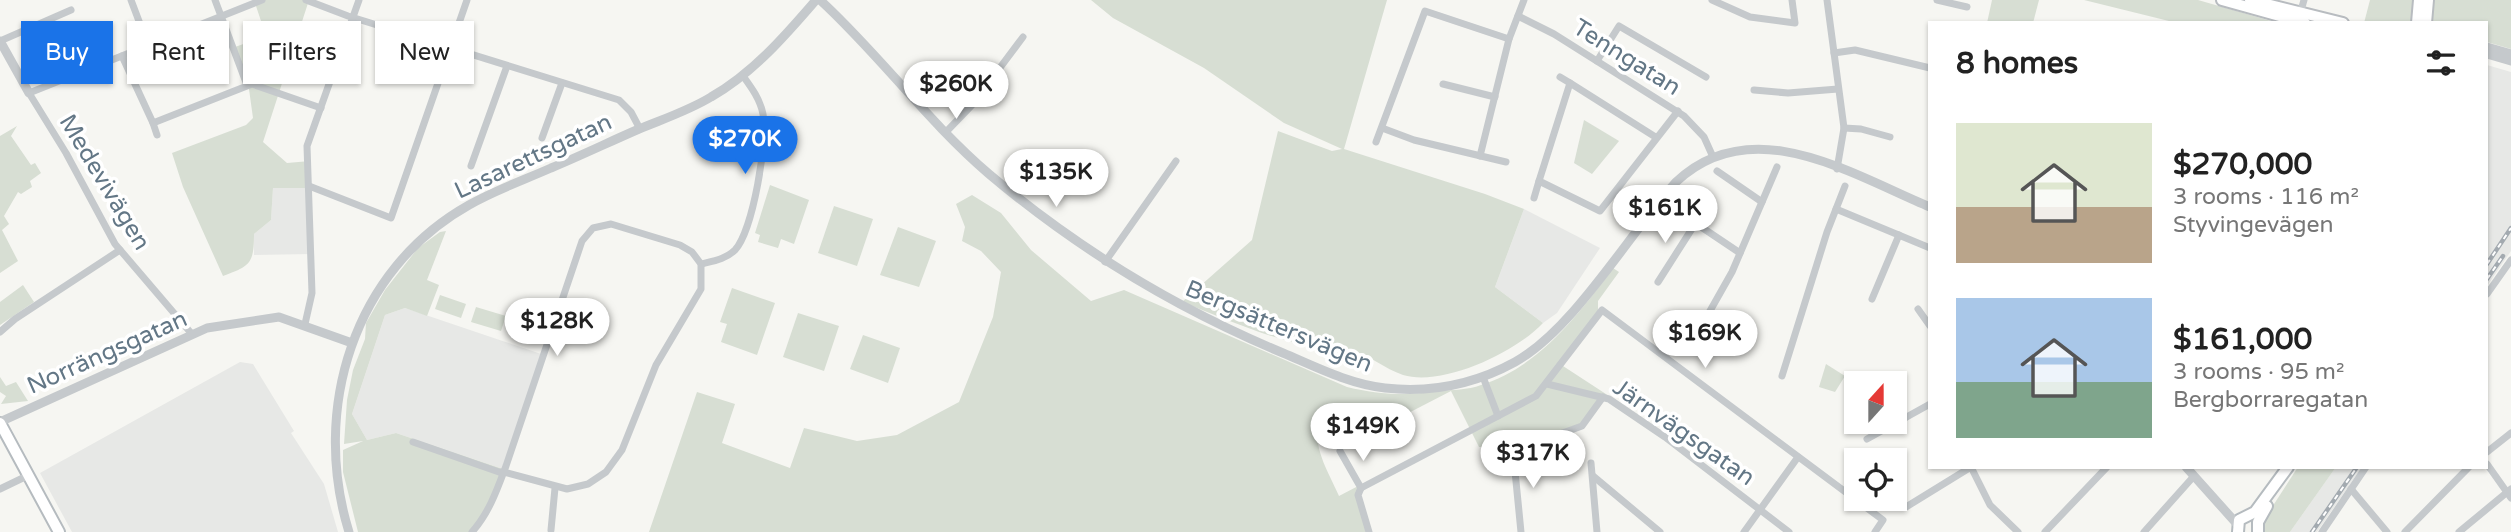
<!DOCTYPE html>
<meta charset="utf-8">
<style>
body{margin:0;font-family:"Varela Round",sans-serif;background:#f2f2f2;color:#222;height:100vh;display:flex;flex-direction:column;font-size:26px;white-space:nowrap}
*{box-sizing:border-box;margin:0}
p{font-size:23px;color:#767676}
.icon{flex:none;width:38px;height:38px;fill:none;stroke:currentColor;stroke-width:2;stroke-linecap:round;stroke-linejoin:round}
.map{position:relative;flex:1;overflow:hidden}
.details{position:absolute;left:1928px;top:21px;width:560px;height:448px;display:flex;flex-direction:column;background:#fff;border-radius:0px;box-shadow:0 2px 5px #0004}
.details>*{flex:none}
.banner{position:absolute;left:21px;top:21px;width:665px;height:63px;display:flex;gap:14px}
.needle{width:46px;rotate:21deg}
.controls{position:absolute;left:1844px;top:371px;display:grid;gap:14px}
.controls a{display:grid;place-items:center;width:63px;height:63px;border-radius:0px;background:#fff;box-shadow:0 2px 5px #0004;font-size:35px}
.price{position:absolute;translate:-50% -60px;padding:0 16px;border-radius:24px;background:#fff;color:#222;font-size:23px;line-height:46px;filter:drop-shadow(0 2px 4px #0008)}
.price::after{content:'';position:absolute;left:50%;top:42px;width:21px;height:16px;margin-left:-10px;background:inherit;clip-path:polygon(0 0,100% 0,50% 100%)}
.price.active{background:#1a73e8;color:#fff}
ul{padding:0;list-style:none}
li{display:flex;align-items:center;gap:21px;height:175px;padding:0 28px}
li span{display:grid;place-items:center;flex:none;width:196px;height:140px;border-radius:0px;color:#555}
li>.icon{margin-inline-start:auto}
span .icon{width:84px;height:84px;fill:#fffc;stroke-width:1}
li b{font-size:30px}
h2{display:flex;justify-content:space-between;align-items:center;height:84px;padding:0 28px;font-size:30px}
.tag{padding:0 24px;border-radius:0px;background:#fff;box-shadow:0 2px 5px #0004;font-size:24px;line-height:63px}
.tag.active{background:#1a73e8;color:#fff}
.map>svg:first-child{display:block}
.built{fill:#e7e8e6}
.green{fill:#d7ded3}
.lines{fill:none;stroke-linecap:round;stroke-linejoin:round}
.secondary-casing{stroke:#b5bbbf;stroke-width:14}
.primary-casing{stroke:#b8bcc0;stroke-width:14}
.minor{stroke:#c5c9cc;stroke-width:7}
.tertiary{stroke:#c5c9cc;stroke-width:9}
.secondary{stroke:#fff;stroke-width:10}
.primary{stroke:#fff;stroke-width:10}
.rail-casing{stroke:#a3aab0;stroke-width:4.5}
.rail{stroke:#fff;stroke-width:2;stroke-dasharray:5;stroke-linecap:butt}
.labels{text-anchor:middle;stroke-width:7;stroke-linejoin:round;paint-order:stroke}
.street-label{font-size:24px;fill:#637786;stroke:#fff}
</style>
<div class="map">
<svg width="2511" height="532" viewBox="0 0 2511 532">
<rect width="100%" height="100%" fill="#f6f6f2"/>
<g class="built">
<path d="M2487,65L2511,72V251L2487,286Z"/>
<path d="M273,188H311V254L254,255V234L271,220Z"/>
<path d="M1524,209L1600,248L1557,313L1543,323L1495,287Z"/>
<path d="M405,308L544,355L506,470L396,433L367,440L352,414L385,315Z"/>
<path d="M240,362L253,364L294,431L291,433L324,484L338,532H72L40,473Z"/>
<path d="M2336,467H2362L2317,532H2290Z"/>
</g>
<g class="green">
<path d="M254,0H309L263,142L287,163L310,161L311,188H273L271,220L254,234C254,264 250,266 223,276L183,187L172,153L246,125L253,118L248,82L235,47L266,36Z"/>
<path d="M1091,0H1387L1344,149L1485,194L1524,209L1495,287L1543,323C1516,352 1443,387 1403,375C1385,369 1368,354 1350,350C1338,347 1325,348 1313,346C1268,339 1224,318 1182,302L1252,240L1278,131L1332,151L1342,149L1284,123L1204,68L1113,18Z"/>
<path d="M1992,0H2039L2033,23H1987Z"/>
<path d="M2084,0H2198L2278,23H2177Z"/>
<path d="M2370,0H2416L2412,23H2364Z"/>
<path d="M2432,0H2511V49L2487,42V23H2430Z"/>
<path d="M1584,120L1619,141L1592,174L1574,163Z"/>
<path d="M17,126L11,136L31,165L35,163L41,173L30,181L32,187L21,194L18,192L4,216L9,224L2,230L18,261L0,273V136Z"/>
<path d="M770,185L809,200L794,244L781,239L778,248L758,242L760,235L755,233Z"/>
<path d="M972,195L1001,213L1031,250L1091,301L1124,290L1347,387C1380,395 1405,396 1438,391C1452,390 1468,390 1481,385C1539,367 1579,314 1613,268L1619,272L1598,301V317L1563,366L1609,396C1600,404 1595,414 1587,421C1565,441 1508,446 1479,447L1451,391L1362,437L1345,407L1319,411C1312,447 1324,463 1339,496L1362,484L1359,495L1372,532H649L697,392L735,404L722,443L790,468L804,428L857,441L897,435L959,402L993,317L1001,272L981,251L962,241L965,227L956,204Z"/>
<path d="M834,206L873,219L857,266L818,253Z"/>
<path d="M898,227L936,241L919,287L880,275Z"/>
<path d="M446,231L427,280L439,285L427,316L405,308L385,315L352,414L367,440L396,433L506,470L473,532H358L343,472V450L363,441L344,444L347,400L353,370L365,339L366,323L385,290L418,248L440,232Z"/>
<path d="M23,285L34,302L0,325V302Z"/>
<path d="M732,288L775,303L757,355L721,342L727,324L720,322Z"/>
<path d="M440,295L466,304L461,318L435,309Z"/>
<path d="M476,307L506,316L501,331L471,322Z"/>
<path d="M798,313L839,326L824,371L783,357Z"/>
<path d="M863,335L900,348L888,383L850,369Z"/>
<path d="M1826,364L1845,376L1835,392L1819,387Z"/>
<path d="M0,377L6,386L16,382L28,401L1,404L6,396L0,392Z"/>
<path d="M2298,467H2336L2290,532H2261L2265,518Z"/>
</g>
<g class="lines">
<g class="secondary-casing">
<g id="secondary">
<path d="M0,423L59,532"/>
<path d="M2238,532L2239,520L2255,512L2288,467"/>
<path d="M2258,532V522L2267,506"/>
</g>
</g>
<g class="primary-casing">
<g id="primary">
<path d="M2222,0L2305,23"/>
<path d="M2250,0L2343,23"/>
<path d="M2417,23L2419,0"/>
<path d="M2426,23L2428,0"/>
</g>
</g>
<g class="minor">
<path d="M131,0L148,45"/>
<path d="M215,0L247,85"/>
<path d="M306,0L348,16L619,100L631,112L640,129"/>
<path d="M1712,0L1750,17L1795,23L1792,0"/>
<path d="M1827,0L1844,128L1837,169"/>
<path d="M1937,0L1967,7"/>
<path d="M2300,14L2304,0"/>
<path d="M1518,16L1554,34L1684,116L1704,137L1713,157"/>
<path d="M0,41L71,10"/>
<path d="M1834,53L1855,50L1930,68"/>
<path d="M122,56L153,123L252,84L321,108"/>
<path d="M1597,61L1619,26L1706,77"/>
<path d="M1560,77L1570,83"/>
<path d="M1443,84L1495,97"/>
<path d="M1754,90L1788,93L1838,89"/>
<path d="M153,123L157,135"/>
<path d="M1382,128L1414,140L1506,162"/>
<path d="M1844,128L1861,129L1890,137"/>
<path d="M946,132L972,105L1023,37"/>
<path d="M542,138L562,83"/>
<path d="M1657,138L1570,83L1539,181L1600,211L1678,111"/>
<path d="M1376,142L1425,11L1509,39"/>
<path d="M1480,156L1509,39L1524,0"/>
<path d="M471,166L507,66"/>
<path d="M1717,171L1762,202"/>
<path d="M309,186L391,218L467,0"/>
<path d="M1534,198L1539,181"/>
<path d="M1661,200L1740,253"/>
<path d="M1836,209L1930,248"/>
<path d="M1105,262L1176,161"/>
<path d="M701,264C713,261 726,259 735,250C753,231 768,140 763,114C760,99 751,87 743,76"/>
<path d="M1658,282L1695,224"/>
<path d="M2487,294L2511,260"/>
<path d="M1872,299L1899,235"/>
<path d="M1918,309L1930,326"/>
<path d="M1706,318L1732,272L1777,167"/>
<path d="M305,324L312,293L307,146L359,0"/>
<path d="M0,332L15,319L120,250"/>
<path d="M191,333L115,244L66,153L29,93L262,0"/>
<path d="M1782,376L1827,232L1845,186"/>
<path d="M1483,377L1498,416"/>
<path d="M1870,379L1875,383"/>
<path d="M1547,384L1609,399L1665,437L1789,532"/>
<path d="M1895,404L1905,418"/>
<path d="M1867,439L1930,404"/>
<path d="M413,442L499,472H504L567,489L588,484L606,472L622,450L656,365L701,289V264L692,252L680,245L611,224L593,228L582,241L506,466C497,490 489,513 472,532"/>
<path d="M1340,451L1361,488L1358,495L1369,532"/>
<path d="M2487,452L2511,433"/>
<path d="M1591,463L1597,532"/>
<path d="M2487,464L2511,498"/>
<path d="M1971,467L1990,505L2018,532"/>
<path d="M1593,476L1660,532"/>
<path d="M1361,488L1536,396L1602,310L1883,520L1875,532"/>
<path d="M0,489L29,475"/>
<path d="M2351,489L2387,532"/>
<path d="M1906,507L1971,467"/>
<path d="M551,530L555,488"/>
<path d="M1521,532L1513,451L1582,426L1603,397"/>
<path d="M1744,532L1798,457"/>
<path d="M2045,532L2107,467"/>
<path d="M2144,532L2194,476"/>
<path d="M2322,532L2366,467"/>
<path d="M2405,532L2469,467"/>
<path d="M2459,532L2511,489"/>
</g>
<g class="tertiary">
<path d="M820,0C880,55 927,121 989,174C1079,250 1175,308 1283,353C1316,367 1349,384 1385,388C1430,393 1475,384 1515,362C1574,329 1629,234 1676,182C1752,110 1851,174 1930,207"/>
<path d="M0,41L29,93"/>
<path d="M2487,47L2511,54"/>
<path d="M2487,54L2511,61"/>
<path d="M0,422L207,328L279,317L352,343"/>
<path d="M2186,467L2237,524"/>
<path d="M349,532C311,410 353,270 469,205C495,190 524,180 551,168C580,156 609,142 639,129C663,119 688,111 711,97C753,73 785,36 816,0"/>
</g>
<use href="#secondary" class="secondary"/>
<use href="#primary" class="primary"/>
<g class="rail-casing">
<g id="rail">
<path d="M2487,264L2511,228"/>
<path d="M2487,279L2503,256"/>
<path d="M2312,532L2357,467"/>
</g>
</g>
<use href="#rail" class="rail"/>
</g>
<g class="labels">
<g class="street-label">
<text transform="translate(1627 57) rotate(32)" y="8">Tenngatan</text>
<text transform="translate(533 156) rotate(-25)" y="8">Lasarettsgatan</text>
<text transform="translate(105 182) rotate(59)" y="8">Medevivägen</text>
<text transform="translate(1279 326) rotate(23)" y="8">Bergsättersvägen</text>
<text transform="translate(107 352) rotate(-24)" y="8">Norrängsgatan</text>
<text transform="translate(1684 432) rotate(35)" y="8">Järnvägsgatan</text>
</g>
</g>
</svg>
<div class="controls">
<a><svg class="needle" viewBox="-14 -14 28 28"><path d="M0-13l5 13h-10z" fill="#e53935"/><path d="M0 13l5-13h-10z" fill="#767676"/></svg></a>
<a><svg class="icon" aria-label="locate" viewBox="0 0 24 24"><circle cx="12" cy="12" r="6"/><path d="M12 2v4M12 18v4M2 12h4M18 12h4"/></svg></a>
</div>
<b class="price" style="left:956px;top:121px">$260K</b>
<b class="price active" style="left:745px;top:176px">$270K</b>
<b class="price" style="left:1056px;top:209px">$135K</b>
<b class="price" style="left:1665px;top:245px">$161K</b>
<b class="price" style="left:557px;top:358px">$128K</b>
<b class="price" style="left:1705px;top:370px">$169K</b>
<b class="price" style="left:1363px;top:463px">$149K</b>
<b class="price" style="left:1533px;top:490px">$317K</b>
<div class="banner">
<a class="tag active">Buy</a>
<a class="tag">Rent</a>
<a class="tag">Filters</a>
<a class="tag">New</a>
</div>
<section class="details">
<h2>8 homes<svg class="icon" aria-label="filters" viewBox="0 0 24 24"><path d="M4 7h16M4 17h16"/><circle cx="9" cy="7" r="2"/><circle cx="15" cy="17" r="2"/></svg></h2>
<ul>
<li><span style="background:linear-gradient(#dfe7d0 60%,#b9a48a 0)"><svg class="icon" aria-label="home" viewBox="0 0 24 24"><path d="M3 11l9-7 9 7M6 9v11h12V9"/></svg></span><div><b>$270,000</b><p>3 rooms · 116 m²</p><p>Styvingevägen</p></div></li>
<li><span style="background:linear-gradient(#a9c7e8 60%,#7fa58c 0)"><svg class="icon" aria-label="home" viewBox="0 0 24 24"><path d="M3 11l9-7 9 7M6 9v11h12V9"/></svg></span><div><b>$161,000</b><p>3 rooms · 95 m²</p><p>Bergborraregatan</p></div></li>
</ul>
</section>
</div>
